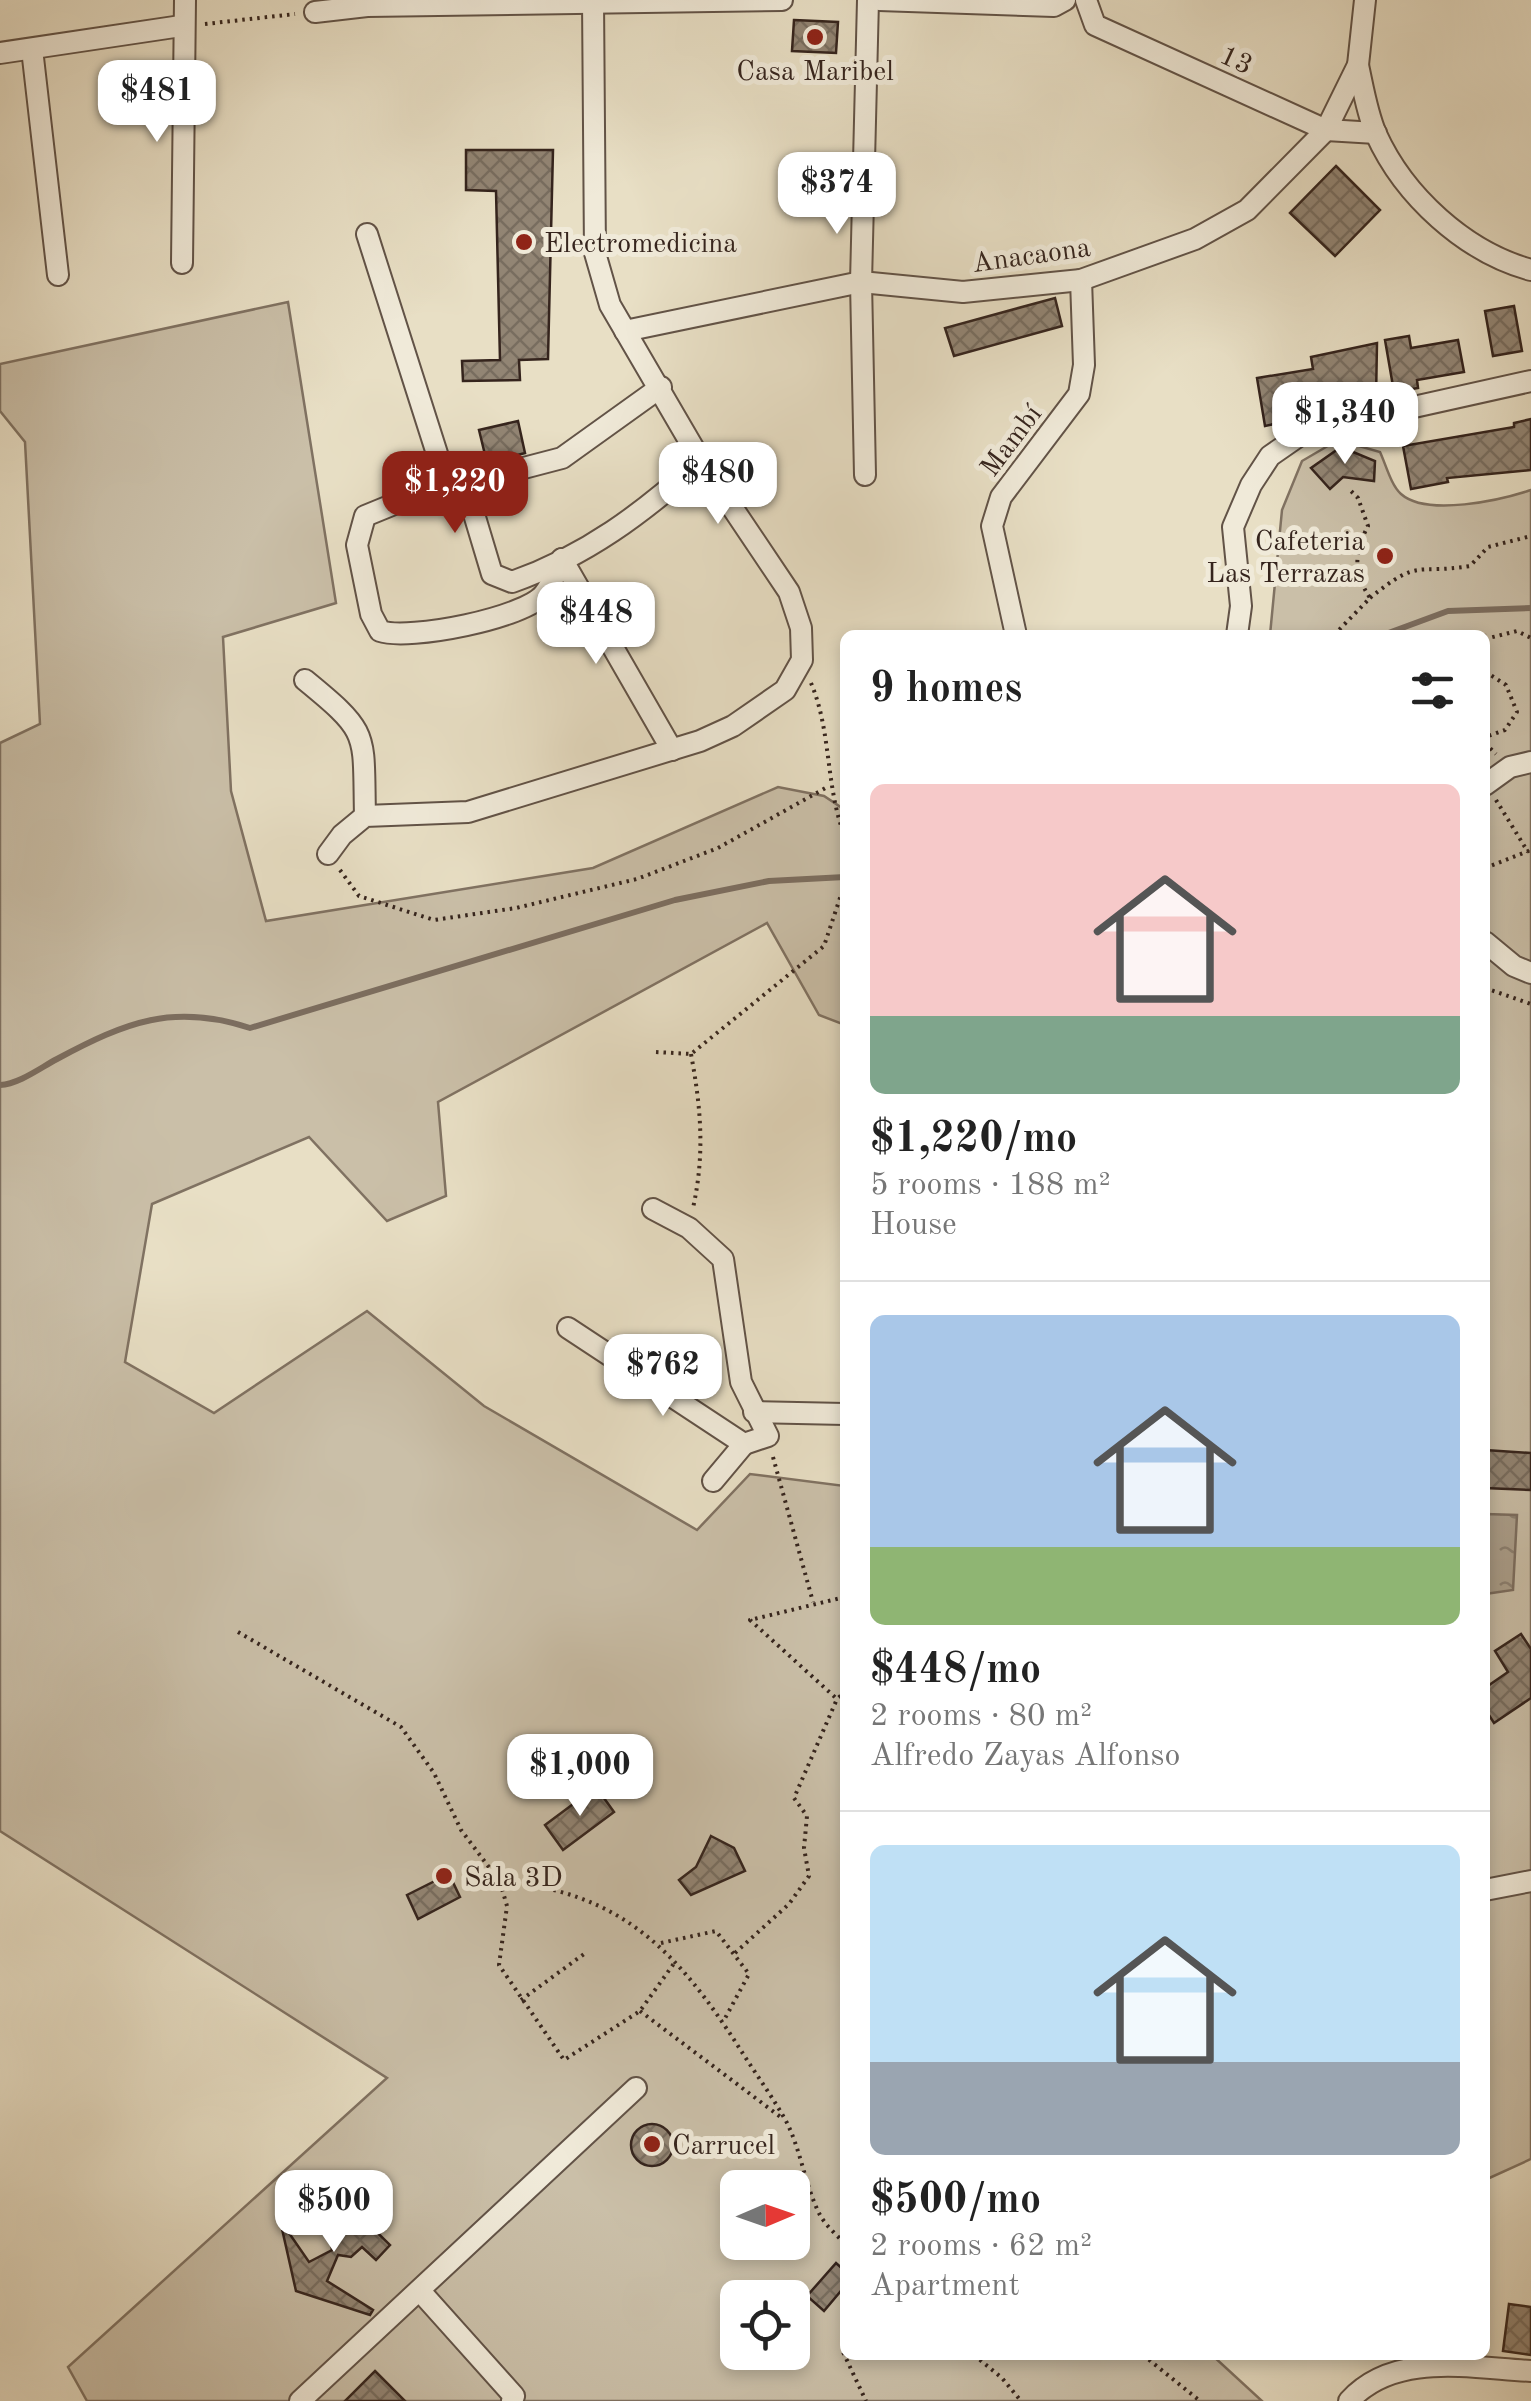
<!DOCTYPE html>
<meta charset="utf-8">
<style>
body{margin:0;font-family:"Old Standard TT",serif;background:#f2f2f2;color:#222;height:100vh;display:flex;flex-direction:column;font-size:38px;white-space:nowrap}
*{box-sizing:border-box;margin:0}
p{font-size:32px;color:#767676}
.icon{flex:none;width:55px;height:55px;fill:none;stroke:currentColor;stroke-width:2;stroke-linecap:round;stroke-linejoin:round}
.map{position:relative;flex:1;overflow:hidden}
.sheet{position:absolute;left:840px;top:630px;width:650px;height:1730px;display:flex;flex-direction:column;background:#fff;border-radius:15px;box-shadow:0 5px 15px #0003}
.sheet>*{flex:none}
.needle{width:65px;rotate:88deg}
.controls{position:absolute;left:720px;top:2170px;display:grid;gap:20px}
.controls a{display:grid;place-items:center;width:90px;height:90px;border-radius:15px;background:#fff;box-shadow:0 5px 15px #0003;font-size:50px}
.price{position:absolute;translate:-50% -85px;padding:0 22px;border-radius:20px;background:#fff;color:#222;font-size:32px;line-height:65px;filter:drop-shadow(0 2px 5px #0008)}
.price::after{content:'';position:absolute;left:50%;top:60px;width:30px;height:22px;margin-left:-15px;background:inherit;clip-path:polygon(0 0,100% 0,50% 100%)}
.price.current{background:#8f2418;color:#fff}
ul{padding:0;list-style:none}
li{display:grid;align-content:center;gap:20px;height:530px;padding:0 30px}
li+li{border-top:2px solid #e0e0e0}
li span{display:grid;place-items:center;height:310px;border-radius:15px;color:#555}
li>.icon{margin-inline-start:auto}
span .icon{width:180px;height:180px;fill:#fffc;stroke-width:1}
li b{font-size:42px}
h2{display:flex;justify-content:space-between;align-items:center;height:120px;padding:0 30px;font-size:42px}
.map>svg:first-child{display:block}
.green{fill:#cabfa8;stroke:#807262;stroke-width:2.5;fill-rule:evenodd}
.water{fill:url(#water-ripples);stroke:#7c6e60;stroke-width:2.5}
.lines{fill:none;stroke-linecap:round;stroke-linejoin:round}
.stream{stroke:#7c6e60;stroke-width:6}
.building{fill:url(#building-cross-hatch);stroke:#35241d;stroke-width:2.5}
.minor-casing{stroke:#625347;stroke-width:24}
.path{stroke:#35241d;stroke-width:4;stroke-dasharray:2.5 5;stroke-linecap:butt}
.minor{stroke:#f0ead9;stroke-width:20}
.poi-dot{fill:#8f2418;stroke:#f0ead9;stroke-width:4}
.labels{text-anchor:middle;stroke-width:10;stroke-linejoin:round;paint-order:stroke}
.street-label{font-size:28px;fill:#35241d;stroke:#f0ead9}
.poi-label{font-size:28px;fill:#35241d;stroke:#f0ead9;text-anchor:start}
</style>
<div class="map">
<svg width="1531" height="2401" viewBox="0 0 1531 2401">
<defs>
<pattern id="water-ripples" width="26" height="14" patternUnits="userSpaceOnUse" patternTransform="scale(2.5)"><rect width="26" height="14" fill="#ab9f8c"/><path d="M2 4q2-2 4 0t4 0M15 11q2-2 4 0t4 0" fill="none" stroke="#8c8172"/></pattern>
<pattern id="building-cross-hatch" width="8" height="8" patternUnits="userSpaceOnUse" patternTransform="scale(2.5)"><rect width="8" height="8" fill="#928574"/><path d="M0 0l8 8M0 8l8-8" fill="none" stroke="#786d5f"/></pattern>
</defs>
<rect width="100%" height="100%" fill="#e8dfc5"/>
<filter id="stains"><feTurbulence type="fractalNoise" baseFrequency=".002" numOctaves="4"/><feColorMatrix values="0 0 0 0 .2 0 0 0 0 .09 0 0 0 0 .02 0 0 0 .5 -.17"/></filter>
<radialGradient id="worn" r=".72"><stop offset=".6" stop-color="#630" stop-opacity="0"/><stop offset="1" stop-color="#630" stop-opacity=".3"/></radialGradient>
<g class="green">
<path d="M288,302L336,603L223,637L231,791L266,921L593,868L778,787L824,796L845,810V1025L819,1015L767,923L438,1102L446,1196L387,1221L309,1137L152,1204L125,1362L214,1413L367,1311L484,1406L697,1530L750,1474L845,1486V2355H1212L1262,2401H87L68,2367L387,2078L0,1831V743L40,724L25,442L0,411V364ZM738,2188H792V2242H738ZM738,2298H792V2352H738Z"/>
<path d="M1338,440L1380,452C1386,465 1391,485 1401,494C1427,517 1501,500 1531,490V2159L1485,2180V635H1270L1282,510L1302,461Z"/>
</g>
<path class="water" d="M1485,1514L1517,1515L1513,1590L1485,1594Z"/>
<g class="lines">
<g class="stream">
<path d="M1383,635L1448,611L1531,608"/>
<path d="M0,1085C19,1084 40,1068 57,1059C126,1022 173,1003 250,1028L675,900L769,881L845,877"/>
</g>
</g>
<g class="building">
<path d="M794,20L838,22L836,53L792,51Z"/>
<path d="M466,150H553L548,359L519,360L520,380L463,381L462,361L500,360L496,191L466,190Z"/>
<path d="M1336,166L1380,210L1335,256L1290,213Z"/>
<path d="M1055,298L1062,326L954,356L945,328Z"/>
<path d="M1514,306L1522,351L1493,356L1485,311Z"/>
<path d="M1409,336L1411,348L1458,340L1464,372L1417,380L1418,388L1394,392L1385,340Z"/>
<path d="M1377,343L1376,399L1305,409L1306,417L1265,426L1257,378L1313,369L1311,357Z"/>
<path d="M1531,419V470L1447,478L1448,482L1411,489L1403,446L1514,427V423Z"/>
<path d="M518,421L525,453L487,463L479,430Z"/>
<path d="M1341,447L1375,461L1374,481L1343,477L1330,489L1311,468Z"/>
<path d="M1485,1450L1531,1453V1490L1485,1488Z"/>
<path d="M1521,1634L1531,1649V1698L1494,1723L1485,1709V1688L1508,1672L1495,1651Z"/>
<path d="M596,1787L614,1812L563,1850L545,1825Z"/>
<path d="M711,1836L734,1848L745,1871L691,1895L679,1880L696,1867Z"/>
<path d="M449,1874L460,1897L418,1919L407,1895Z"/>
<circle cx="652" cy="2145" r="21"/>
<path d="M337,2193L390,2245L376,2260L362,2247L351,2257L338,2255L327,2281L373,2310L370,2315L296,2291L280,2220L309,2262L332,2250L330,2235L340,2224L322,2207Z"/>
<path d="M836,2263L845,2271V2286L824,2311L807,2296Z"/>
<path d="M1509,2304L1531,2307V2355L1503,2351Z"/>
<path d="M375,2371L405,2401H345Z"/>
</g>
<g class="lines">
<g class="minor-casing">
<g id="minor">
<path d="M879,0L1054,6L1065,0"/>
<path d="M1086,0L1095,25L1326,130L1376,133"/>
<path d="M315,12L367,6L782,0"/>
<path d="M32,49L58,275"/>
<path d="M0,53L181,26"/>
<path d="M1358,65C1363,88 1367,113 1376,134C1404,196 1465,252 1531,270"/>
<path d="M367,234L440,463L465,484L492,574L512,582C586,556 643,513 701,461"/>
<path d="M182,263L185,0"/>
<path d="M625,331L861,282L963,292L1081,280L1195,239L1247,210L1326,130L1358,65L1365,0"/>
<path d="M865,475L861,282L868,0"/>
<path d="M562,559C557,570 552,584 544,594C525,618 409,641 380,631L371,614L357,545L365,516L409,498L562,458L661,387"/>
<path d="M562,559L672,750"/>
<path d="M1016,635L992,526L1001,497L1079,394L1084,365L1081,280"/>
<path d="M1237,635L1241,606L1233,527L1251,485L1270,456L1306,431L1531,381"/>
<path d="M305,680C371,734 363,732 365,816"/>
<path d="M1485,785L1510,767L1531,762"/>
<path d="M328,854L342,835L365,816L468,812L700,741L733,726L785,690L802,660L801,628L789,592L701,461L610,305L595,253L593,0"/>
<path d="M1485,942L1514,966L1531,973"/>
<path d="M568,1328L744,1444L768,1436L741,1382L723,1259L689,1228L653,1209"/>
<path d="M754,1412L845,1414"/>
<path d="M713,1481L744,1444"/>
<path d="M1485,1890L1531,1881"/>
<path d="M420,2291L514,2396L512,2401"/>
<path d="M300,2401L636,2088"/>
<path d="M1349,2401C1394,2351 1471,2368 1531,2371"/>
</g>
</g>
<g class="path">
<path d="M205,24L295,14"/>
<path d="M1370,598C1420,557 1415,575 1470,566L1488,547L1531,536"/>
<path d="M1334,635L1370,598C1353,572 1354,553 1368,526L1358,498L1350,490"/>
<path d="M1485,639L1517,631L1531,638"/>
<path d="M1485,676L1489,674L1506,685L1517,712L1505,730L1485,737"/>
<path d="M811,683C832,733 825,786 845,837"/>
<path d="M1485,743L1496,754"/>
<path d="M1496,800L1528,852"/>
<path d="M1485,868L1531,850"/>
<path d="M340,870L359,896L434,920L516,908L637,879L718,848L829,786"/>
<path d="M1485,988L1531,1004"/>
<path d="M656,1052L691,1054L824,946L845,883"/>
<path d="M691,1054C701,1108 705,1154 693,1208"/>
<path d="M773,1457L813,1602"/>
<path d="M845,1597L750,1620L837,1699L845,1692"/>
<path d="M238,1632L401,1727L434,1773L461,1830L500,1882C620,1890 678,1952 740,2049C755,2073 772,2096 786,2121C801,2150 805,2186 820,2215C826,2226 837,2235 845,2244"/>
<path d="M500,1882L507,1906L499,1965L564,2060L640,2011L675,1962"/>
<path d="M661,1943L716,1931L749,1974L723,2022"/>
<path d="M735,1953L789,1904L809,1876L804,1848L807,1816L794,1798L837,1699"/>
<path d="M521,2000L584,1954"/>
<path d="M640,2011L782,2118"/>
<path d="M845,2315L843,2352L866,2401"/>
<path d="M974,2355L1002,2378L1021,2401"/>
<path d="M1143,2355L1200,2401"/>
</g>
<use href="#minor" class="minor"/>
</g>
<g class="poi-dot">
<circle cx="815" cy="37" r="10"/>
<circle cx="524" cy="242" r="10"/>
<circle cx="1385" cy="556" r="10"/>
<circle cx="444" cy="1876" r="10"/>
<circle cx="652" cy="2144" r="10"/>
</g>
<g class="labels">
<g class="street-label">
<text transform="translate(1237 59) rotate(25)" y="10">13</text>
<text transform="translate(1031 254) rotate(-8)" y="10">Anacaona</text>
<text transform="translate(1010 440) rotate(-53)" y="10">Mambí</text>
</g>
<g class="poi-label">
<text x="815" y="80" text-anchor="middle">Casa Maribel</text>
<text x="544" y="252">Electromedicina</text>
<text x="1365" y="550" text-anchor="end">Cafeteria<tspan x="1365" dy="32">Las Terrazas</tspan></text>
<text x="464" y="1886">Sala 3D</text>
<text x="672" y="2154">Carrucel</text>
</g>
</g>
<rect width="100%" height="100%" filter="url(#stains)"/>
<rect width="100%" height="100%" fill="url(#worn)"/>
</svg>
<div class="controls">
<a><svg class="needle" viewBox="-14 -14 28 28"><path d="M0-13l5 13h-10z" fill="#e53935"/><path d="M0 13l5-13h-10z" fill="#767676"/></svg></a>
<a><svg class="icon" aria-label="locate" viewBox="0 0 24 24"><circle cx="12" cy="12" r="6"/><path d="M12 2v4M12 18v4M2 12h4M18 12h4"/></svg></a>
</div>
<b class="price" style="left:157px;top:145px">$481</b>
<b class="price" style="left:837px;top:237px">$374</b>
<b class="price" style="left:1345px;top:467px">$1,340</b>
<b class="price" style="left:718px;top:527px">$480</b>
<b class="price current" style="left:455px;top:536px">$1,220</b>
<b class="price" style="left:596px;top:667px">$448</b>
<b class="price" style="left:663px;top:1419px">$762</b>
<b class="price" style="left:580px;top:1819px">$1,000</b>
<b class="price" style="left:334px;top:2255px">$500</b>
<section class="sheet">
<h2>9 homes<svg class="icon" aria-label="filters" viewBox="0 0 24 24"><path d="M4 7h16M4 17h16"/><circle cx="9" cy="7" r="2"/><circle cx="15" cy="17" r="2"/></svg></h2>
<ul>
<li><span style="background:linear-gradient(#f6c9c9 75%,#7fa58c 0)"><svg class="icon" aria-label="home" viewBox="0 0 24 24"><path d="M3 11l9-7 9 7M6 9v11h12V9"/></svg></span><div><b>$1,220/mo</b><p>5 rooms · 188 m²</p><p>House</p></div></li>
<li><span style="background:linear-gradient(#a9c7e8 75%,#8fb573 0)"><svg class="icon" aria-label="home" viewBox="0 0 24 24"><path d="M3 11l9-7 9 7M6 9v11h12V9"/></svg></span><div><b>$448/mo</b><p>2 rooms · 80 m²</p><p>Alfredo Zayas Alfonso</p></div></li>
<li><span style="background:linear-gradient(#bfe0f5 70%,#9aa5b1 0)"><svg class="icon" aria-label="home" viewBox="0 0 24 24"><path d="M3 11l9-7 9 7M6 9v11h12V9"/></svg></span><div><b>$500/mo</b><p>2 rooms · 62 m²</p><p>Apartment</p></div></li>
</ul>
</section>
</div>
